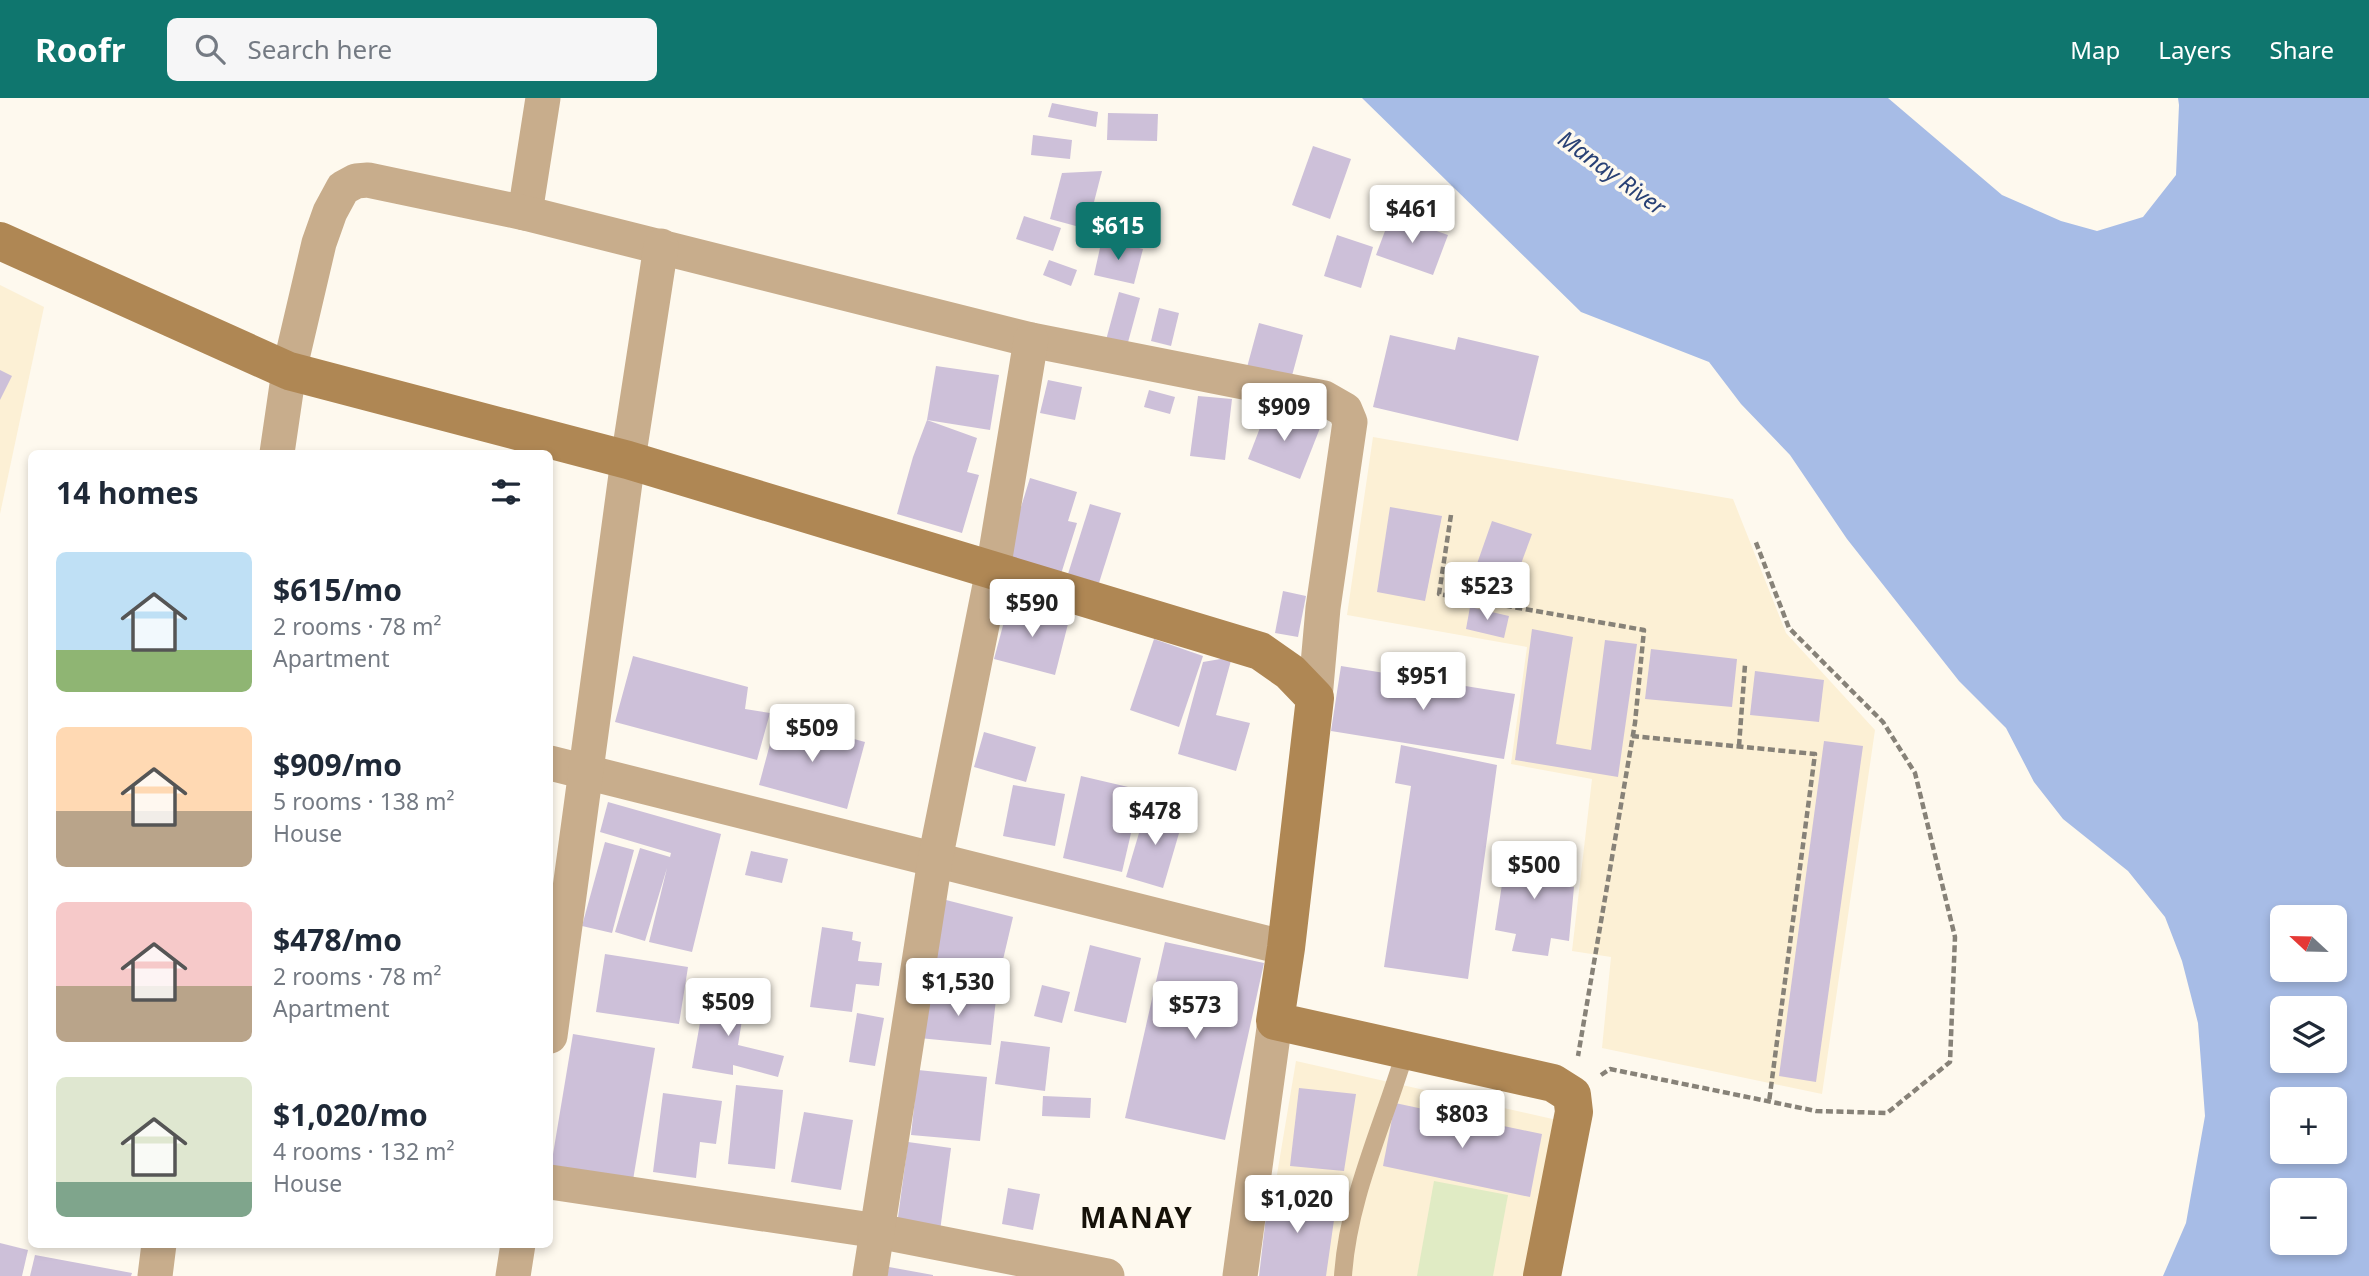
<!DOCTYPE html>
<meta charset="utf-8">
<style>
body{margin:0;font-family:"Noto Sans",sans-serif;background:#f6f6f7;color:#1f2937;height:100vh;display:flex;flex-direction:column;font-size:26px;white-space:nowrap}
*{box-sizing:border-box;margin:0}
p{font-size:23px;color:#747a83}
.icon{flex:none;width:38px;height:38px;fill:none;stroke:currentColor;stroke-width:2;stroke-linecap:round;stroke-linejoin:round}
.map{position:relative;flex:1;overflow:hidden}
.sheet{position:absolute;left:28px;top:352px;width:525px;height:798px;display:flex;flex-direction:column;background:#fff;border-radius:10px;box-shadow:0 4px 10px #0003}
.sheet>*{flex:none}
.needle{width:46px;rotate:292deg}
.tools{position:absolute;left:2270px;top:807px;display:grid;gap:14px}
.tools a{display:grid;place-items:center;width:77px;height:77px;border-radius:10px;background:#fff;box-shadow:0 4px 10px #0003;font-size:35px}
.price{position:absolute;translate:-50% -60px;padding:0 16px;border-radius:7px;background:#fff;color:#222;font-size:23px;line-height:46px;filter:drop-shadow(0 2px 4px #0008)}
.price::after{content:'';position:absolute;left:50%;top:42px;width:21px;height:16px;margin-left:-10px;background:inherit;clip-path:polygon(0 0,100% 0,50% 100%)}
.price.current{background:#0f766e;color:#fff}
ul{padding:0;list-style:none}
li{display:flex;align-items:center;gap:21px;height:175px;padding:0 28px}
li span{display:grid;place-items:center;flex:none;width:196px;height:140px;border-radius:10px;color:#555}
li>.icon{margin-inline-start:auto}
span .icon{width:84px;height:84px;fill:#fffc;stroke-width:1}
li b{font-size:30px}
h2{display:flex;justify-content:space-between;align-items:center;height:84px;padding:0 28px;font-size:30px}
header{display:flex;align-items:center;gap:42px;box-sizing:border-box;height:98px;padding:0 35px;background:#0f766e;color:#fff}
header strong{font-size:33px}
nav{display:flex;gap:38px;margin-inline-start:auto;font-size:24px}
.search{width:490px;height:63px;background:#f6f6f7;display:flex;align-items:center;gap:18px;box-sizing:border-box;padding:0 24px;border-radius:10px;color:#747a83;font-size:26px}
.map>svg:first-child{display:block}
.built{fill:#fcf0d5}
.green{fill:#e0ebc4}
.water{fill:#a7bce6;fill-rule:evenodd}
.building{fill:#cdc0d9}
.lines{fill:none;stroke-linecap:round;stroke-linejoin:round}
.path{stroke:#878278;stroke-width:4.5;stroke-dasharray:7 3.5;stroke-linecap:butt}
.lane{stroke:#c8ad8c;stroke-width:18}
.street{stroke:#c8ad8c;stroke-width:35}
.secondary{stroke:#af8754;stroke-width:38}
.labels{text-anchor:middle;stroke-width:7;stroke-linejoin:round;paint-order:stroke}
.water-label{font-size:23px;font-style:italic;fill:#294175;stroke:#fef9ee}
.district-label{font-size:28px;font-weight:bold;letter-spacing:2px;fill:#151108;stroke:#fef9ee}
</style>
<header>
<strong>Roofr</strong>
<div class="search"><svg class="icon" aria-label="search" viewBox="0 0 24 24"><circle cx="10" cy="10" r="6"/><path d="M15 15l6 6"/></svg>Search here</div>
<nav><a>Map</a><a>Layers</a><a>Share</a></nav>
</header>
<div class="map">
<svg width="2369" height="1178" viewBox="0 0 2369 1178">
<rect width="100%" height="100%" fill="#fef9ee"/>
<g class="built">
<path d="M0,187L44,209L0,416Z"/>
<path d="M1373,339L1733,401L1786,535L1875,632L1822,996L1602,950L1611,859L1572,853L1592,681L1511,666L1527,549L1347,517Z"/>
<path d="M1296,963L1557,1022L1527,1178H1260Z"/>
</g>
<path class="green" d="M1434,1083L1508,1097L1493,1178H1417Z"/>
<path class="water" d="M1362,0H1888L2002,97L2061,123L2097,133L2143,119L2176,77L2179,7L2178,0H2369V1178H2163L2186,1125L2205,1018L2198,925L2182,863L2165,819L2128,773L2063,721L2034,684L2006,630L1959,583L1847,441L1790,357L1741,306L1709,264L1581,214ZM2282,819H2334V872H2282ZM2282,910H2334V962H2282ZM2282,1001H2334V1054H2282ZM2282,1092H2334V1144H2282Z"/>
<g class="building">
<path d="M1052,5L1098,14L1096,29L1048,19Z"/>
<path d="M1108,15L1158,16L1157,43L1107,42Z"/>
<path d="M1033,37L1072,42L1070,61L1031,57Z"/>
<path d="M1313,48L1351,61L1330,121L1292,107Z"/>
<path d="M1102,73L1087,131L1050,121L1062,75Z"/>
<path d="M1391,117L1448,137L1433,177L1376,157Z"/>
<path d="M1024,118L1061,130L1053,153L1016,141Z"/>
<path d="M1337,137L1373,149L1361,190L1324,178Z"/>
<path d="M1102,141L1143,151L1134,186L1094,177Z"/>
<path d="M1049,162L1077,172L1071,188L1043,177Z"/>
<path d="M1119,194L1140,200L1127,248L1106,242Z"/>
<path d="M1159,210L1179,215L1171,248L1151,243Z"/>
<path d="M1259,225L1303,237L1290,285L1246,273Z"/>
<path d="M1390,237L1455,252L1458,239L1539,258L1518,343L1373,309Z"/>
<path d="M936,268L999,277L990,332L927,322Z"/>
<path d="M0,272L12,278L0,302Z"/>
<path d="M1048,282L1082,289L1075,322L1040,315Z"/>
<path d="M1149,292L1175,299L1170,316L1144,309Z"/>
<path d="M1198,298L1232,301L1225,362L1190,358Z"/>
<path d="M1268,309L1320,330L1300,381L1248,361Z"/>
<path d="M927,322L977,340L967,374L979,377L962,435L897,416L913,359Z"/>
<path d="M1030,380L1077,394L1068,423L1077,425L1061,476L999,457L1021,409Z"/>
<path d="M1090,406L1121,415L1099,485L1068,476Z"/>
<path d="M1390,409L1442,418L1425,503L1377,494Z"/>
<path d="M1492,423L1532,436L1511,493L1472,480Z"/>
<path d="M1283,493L1306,498L1298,539L1275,535Z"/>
<path d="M1009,505L1069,522L1055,577L994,561Z"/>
<path d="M1470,509L1509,518L1504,540L1466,531Z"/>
<path d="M1532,531L1573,539L1556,646L1591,652L1605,542L1637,546L1618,679L1515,662Z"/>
<path d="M1154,541L1203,558L1179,629L1130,612Z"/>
<path d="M1651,551L1737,561L1732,609L1645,601Z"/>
<path d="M633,558L748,589L745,611L770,615L757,662L615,624Z"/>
<path d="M1232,559L1216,617L1250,625L1236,673L1178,656L1203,564Z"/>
<path d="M1341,568L1515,596L1504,661L1331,633Z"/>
<path d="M1755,573L1824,582L1819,624L1750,617Z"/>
<path d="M777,620L865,644L847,711L759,687Z"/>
<path d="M984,634L1036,649L1026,684L974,669Z"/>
<path d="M1824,643L1863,648L1816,984L1779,978Z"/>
<path d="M1401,647L1497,667L1468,881L1384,869L1411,688L1395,685Z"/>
<path d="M1081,678L1141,692L1122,774L1063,760Z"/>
<path d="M1013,687L1065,696L1055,748L1003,738Z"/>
<path d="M608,704L721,736L692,854L649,844L667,770L645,843L615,834L640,750L670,759L671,755L600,734Z"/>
<path d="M1147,708L1184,718L1163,790L1126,779Z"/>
<path d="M605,744L634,752L612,835L582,828Z"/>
<path d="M1508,747L1561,756L1556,787L1574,789L1569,843L1551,840L1548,858L1512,853L1516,836L1495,832Z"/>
<path d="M751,753L788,761L782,785L745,777Z"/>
<path d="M946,802L1013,819L998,883L930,866Z"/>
<path d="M822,829L853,834L852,842L861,844L858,863L882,865L879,888L856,886L852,914L810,909Z"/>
<path d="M1165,844L1264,865L1225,1042L1125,1020Z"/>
<path d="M1090,847L1141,860L1126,925L1074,913Z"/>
<path d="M605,856L688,869L679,926L596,914Z"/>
<path d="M1042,887L1070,894L1062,925L1034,918Z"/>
<path d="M706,891L746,897L738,947L784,958L778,979L733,967V977L692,970Z"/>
<path d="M925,893L996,901L991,947L919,940Z"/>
<path d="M857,915L884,920L875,968L849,964Z"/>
<path d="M573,936L655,950L633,1082L551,1068Z"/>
<path d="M1001,943L1050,949L1045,993L995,986Z"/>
<path d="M918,972L987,979L980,1043L911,1037Z"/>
<path d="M736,987L783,992L775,1071L728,1066Z"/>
<path d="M1299,990L1356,996L1344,1073L1290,1068Z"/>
<path d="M663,995L722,1003L716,1046L700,1044L696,1080L653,1074Z"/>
<path d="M1043,998L1091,1000L1090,1020L1042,1018Z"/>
<path d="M1395,1005L1542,1036L1530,1099L1383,1068Z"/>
<path d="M804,1014L853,1022L841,1092L791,1084Z"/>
<path d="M908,1044L951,1050L940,1133L897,1127Z"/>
<path d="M1008,1090L1040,1096L1033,1132L1002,1126Z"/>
<path d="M1269,1093L1337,1101L1326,1178H1259Z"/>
<path d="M0,1145L28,1152L22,1178H0Z"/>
<path d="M35,1157L132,1175L131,1178H30Z"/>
<path d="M889,1169L933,1177V1178H887Z"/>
</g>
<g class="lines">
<g class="path">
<path d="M1451,417L1439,496L1644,532L1635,625L1578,958"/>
<path d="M1632,638L1815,656L1769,1004"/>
<path d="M1739,648L1745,567"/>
<path d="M1601,977L1610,971L1816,1013L1887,1015L1950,964L1955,839L1915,675L1883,624L1789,530L1755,442"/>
</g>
<path class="lane" d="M1343,1178C1348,1099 1384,1026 1406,951"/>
<g class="street">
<path d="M525,115L543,0"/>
<path d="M277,355L289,273L319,145L330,114L343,90L356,83L368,82L525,115L1031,242L1324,300L1345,312L1350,324L1323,510L1315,600"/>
<path d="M550,665L1286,850"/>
<path d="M550,938L628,362L661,148"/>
<path d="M550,1084L878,1133L1107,1178"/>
<path d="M155,1178L159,1146"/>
<path d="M513,1178L518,1146"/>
<path d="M870,1178L935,762L993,472L1031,242"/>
<path d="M1240,1178L1275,923"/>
</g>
<path class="secondary" d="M0,143L289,273L628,362L1260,553L1290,574L1315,600L1286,850L1275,923L1553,985L1572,997L1574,1014L1542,1178"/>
</g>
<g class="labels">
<g class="water-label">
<text transform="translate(1612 75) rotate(36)" y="8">Manay River</text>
</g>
<g class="district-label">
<text x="1137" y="1130">MANAY</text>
</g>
</g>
</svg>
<div class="tools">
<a><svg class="needle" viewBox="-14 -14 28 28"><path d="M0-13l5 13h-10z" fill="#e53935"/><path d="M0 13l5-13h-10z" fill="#747a83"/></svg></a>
<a><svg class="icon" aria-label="layers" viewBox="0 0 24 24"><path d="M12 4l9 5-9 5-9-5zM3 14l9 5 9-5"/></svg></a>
<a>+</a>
<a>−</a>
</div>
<b class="price" style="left:1412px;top:147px">$461</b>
<b class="price current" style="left:1118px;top:164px">$615</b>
<b class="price" style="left:1284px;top:345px">$909</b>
<b class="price" style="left:1487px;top:524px">$523</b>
<b class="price" style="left:1032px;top:541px">$590</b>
<b class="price" style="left:1423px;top:614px">$951</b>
<b class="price" style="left:812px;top:666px">$509</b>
<b class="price" style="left:1155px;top:749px">$478</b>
<b class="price" style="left:1534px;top:803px">$500</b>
<b class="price" style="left:958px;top:920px">$1,530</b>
<b class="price" style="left:728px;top:940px">$509</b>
<b class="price" style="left:1195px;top:943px">$573</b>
<b class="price" style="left:1462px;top:1052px">$803</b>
<b class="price" style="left:1297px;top:1137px">$1,020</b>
<section class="sheet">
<h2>14 homes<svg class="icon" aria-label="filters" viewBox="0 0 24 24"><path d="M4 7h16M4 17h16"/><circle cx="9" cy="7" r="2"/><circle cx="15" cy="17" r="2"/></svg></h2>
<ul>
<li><span style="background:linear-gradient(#bfe0f5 70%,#8fb573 0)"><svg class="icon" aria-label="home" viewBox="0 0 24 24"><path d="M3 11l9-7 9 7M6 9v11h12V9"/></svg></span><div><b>$615/mo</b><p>2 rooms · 78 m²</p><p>Apartment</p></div></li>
<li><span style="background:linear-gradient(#ffd9b3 60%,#b9a48a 0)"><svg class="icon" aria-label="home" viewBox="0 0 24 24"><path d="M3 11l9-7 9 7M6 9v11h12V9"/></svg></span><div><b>$909/mo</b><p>5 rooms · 138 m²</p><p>House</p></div></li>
<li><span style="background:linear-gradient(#f6c9c9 60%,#b9a48a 0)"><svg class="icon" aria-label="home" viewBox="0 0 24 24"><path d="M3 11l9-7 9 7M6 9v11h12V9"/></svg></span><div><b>$478/mo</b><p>2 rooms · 78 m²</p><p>Apartment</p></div></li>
<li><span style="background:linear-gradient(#dfe7d0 75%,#7fa58c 0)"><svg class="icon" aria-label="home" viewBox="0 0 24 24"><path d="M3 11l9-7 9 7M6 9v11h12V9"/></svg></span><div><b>$1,020/mo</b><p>4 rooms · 132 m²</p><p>House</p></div></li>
</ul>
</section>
</div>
